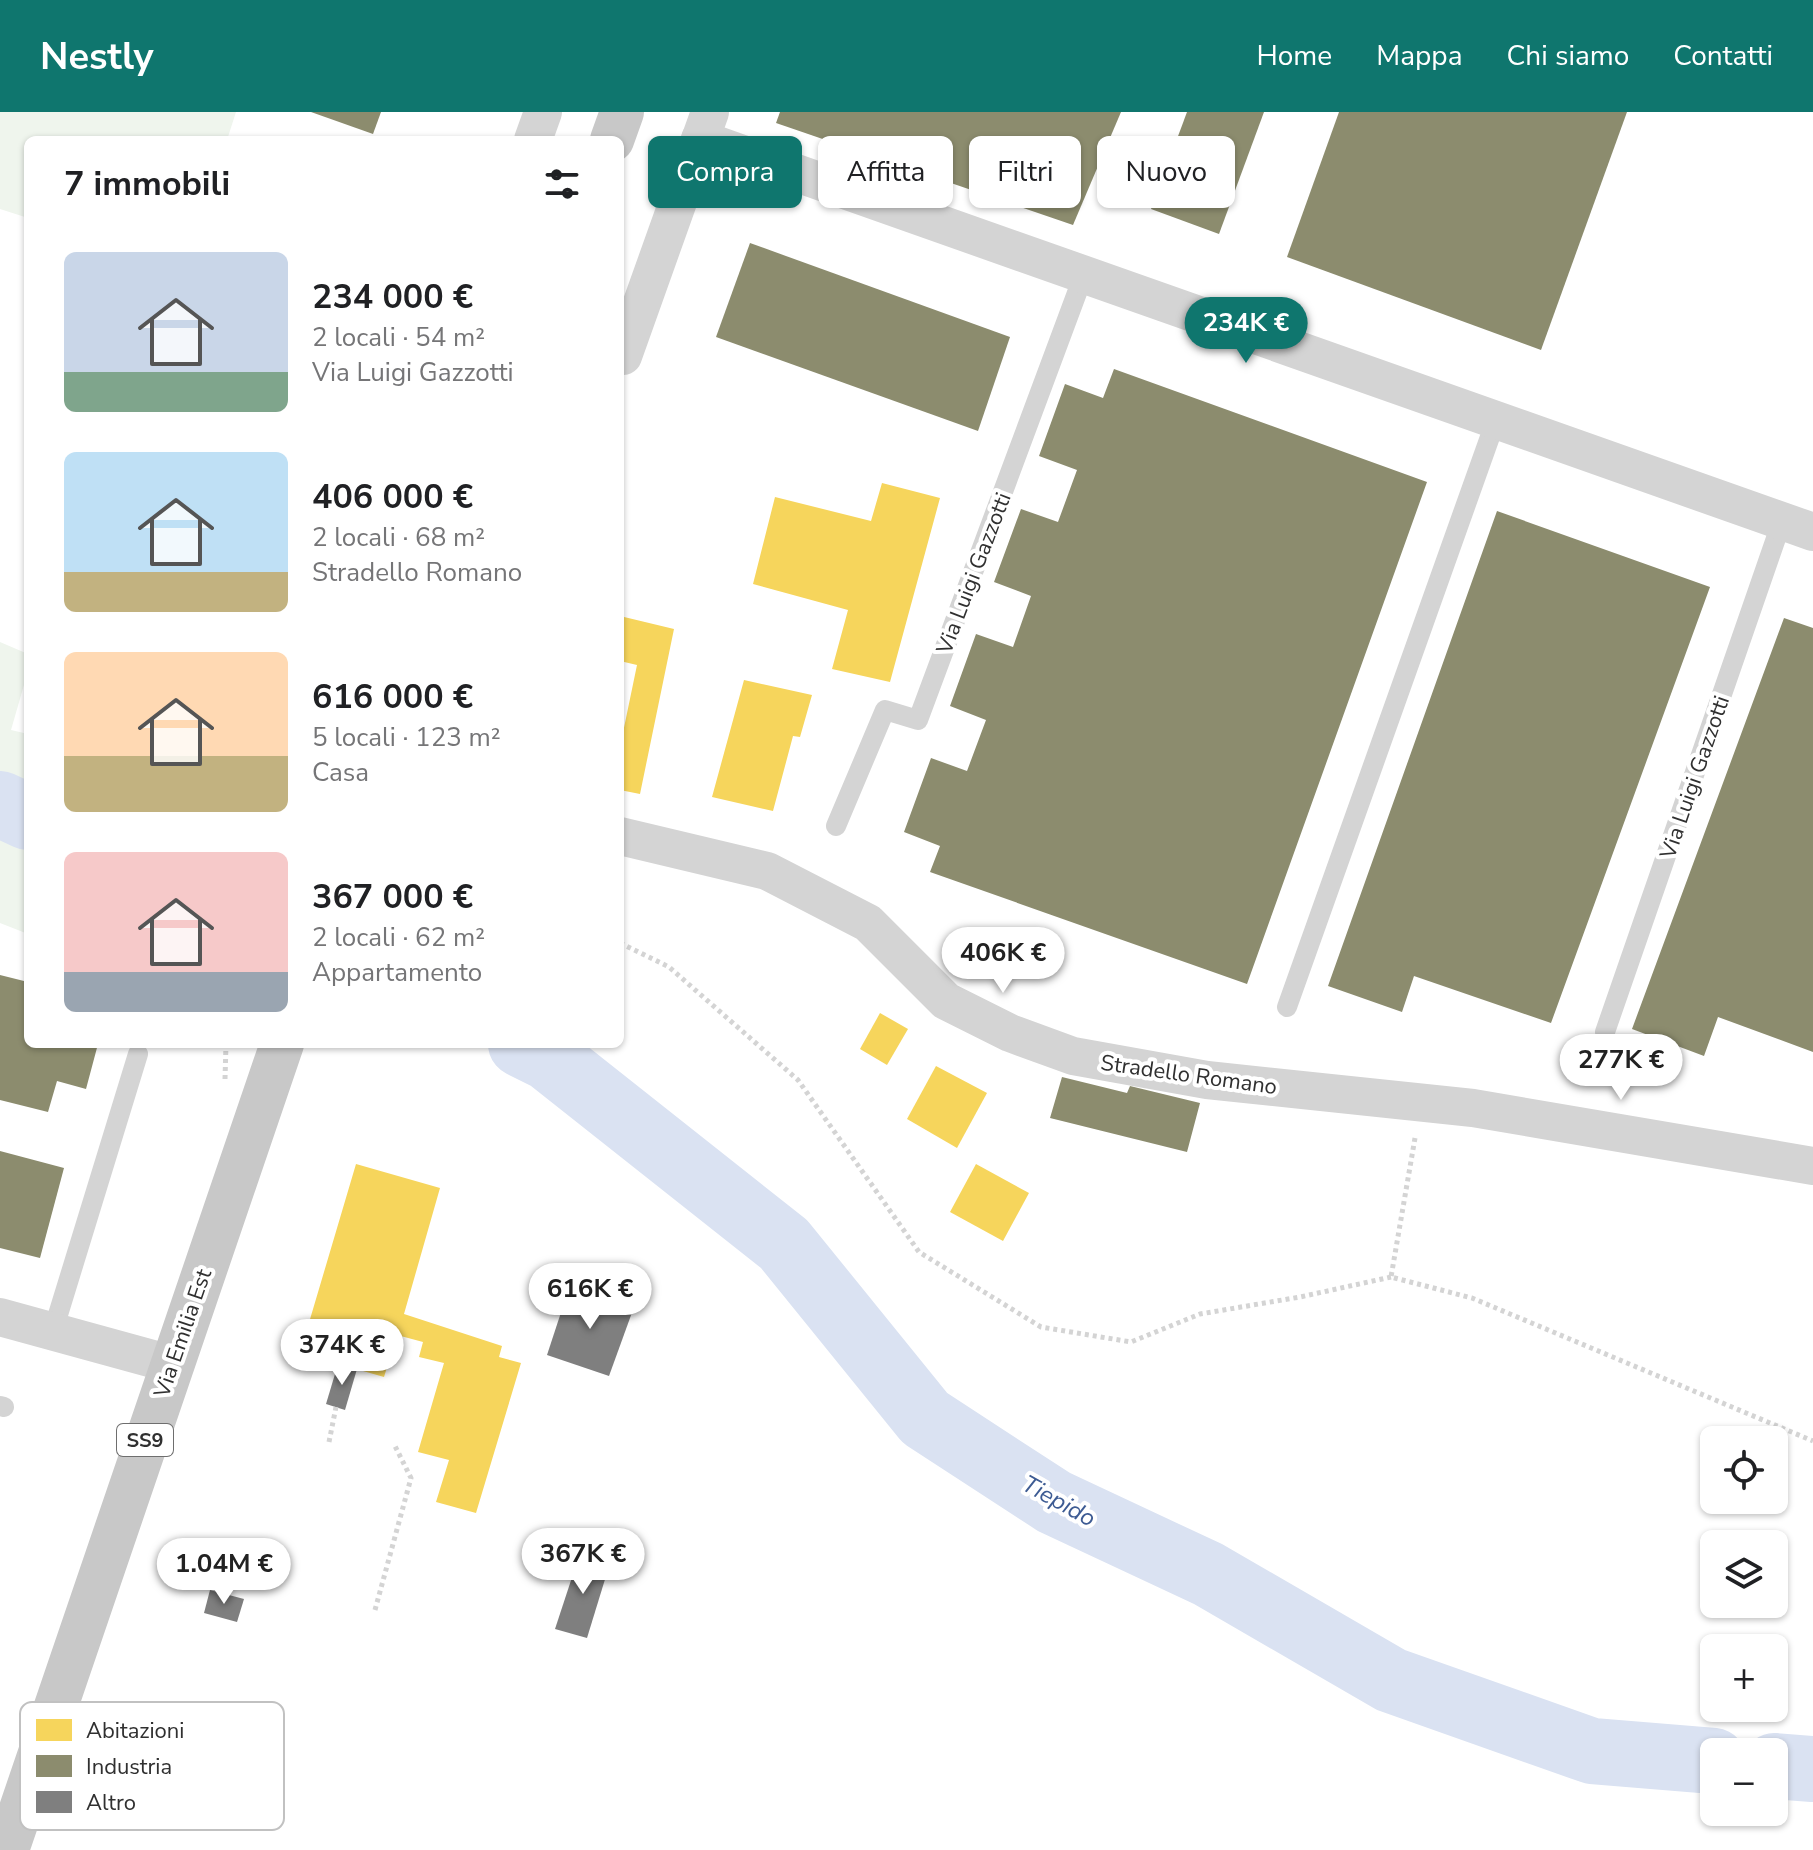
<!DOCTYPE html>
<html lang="it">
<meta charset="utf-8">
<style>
body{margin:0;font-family:"Nunito Sans",sans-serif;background:#f2f2f2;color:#202124;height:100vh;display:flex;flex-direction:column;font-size:30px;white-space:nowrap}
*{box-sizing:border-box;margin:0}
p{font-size:26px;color:#757577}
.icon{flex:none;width:44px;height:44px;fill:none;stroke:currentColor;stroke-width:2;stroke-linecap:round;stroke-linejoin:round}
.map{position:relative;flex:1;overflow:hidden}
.details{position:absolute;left:24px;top:24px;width:600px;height:912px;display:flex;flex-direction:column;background:#fff;border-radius:12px;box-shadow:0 2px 6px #0004}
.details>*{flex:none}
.top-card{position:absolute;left:648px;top:24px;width:760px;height:72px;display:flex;gap:16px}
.fabs{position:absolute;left:1700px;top:1314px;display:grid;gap:16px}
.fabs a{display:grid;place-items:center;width:88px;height:88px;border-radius:12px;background:#fff;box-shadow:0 2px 6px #0004;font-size:40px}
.price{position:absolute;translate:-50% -68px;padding:0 18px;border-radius:28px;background:#fff;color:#222;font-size:26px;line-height:52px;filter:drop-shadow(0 2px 4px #0008)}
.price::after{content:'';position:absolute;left:50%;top:48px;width:24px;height:18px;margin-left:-12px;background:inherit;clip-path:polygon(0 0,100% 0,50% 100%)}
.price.current{background:#0f766e;color:#fff}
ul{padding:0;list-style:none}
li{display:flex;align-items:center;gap:24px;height:200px;padding:0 40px}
li span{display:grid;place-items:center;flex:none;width:224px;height:160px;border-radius:12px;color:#555}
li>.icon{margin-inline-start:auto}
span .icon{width:96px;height:96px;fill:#fffc;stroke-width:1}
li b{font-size:34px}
h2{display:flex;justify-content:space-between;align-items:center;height:96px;padding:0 40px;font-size:34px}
.pill{padding:0 28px;border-radius:12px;background:#fff;box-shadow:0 2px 6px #0004;font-size:28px;line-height:72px}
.pill.current{background:#0f766e;color:#fff}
header{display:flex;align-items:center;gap:48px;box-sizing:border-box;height:112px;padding:0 40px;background:#0f766e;color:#fff}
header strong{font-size:38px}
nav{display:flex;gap:44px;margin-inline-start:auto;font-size:28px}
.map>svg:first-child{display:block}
.green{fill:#eff5ed}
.homes{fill:#f6d55c}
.industry{fill:#8c8c6e}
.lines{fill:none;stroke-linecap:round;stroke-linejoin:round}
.river{stroke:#dae2f2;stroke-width:66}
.building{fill:#7f7f7f}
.path{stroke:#d4d4d4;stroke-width:5;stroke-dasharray:4 4;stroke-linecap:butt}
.lane{stroke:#d4d4d4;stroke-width:20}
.street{stroke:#d4d4d4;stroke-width:38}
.primary{stroke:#c8c8c8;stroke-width:44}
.labels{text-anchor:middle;stroke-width:8;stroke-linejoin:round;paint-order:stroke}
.shield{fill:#fff;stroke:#6e6e6e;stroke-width:2}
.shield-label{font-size:20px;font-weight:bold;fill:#303030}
.street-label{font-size:22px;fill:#303030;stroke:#fff}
.water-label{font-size:24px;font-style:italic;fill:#3d5b93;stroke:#fff}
.key{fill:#fff;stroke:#c1c1c1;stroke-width:2}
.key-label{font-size:22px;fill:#303030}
</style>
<header>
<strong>Nestly</strong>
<nav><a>Home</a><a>Mappa</a><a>Chi siamo</a><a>Contatti</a></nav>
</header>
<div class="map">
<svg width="1813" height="1738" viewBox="0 0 1813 1738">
<rect width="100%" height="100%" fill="#fff"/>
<g class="green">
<path d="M0,0H236L227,28H28V106L0,97Z"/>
<path d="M0,530L28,542V559L11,618L28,622V822L0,811Z"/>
</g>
<g class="homes">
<path d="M882,371L940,386L890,570L832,557L848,498L753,472L775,385L871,409Z"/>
<path d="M620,504L674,517L640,682L620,678V635L637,553L620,549Z"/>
<path d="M744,568L812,583L800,625L793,624L773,699L712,685Z"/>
<path d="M880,901L908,917L887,953L860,937Z"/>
<path d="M936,954L987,981L957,1036L907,1007Z"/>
<path d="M356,1052L440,1076L404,1202L502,1234L499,1245L521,1251L476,1401L436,1390L449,1348L418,1340L444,1251L419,1245L423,1230L397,1223L384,1265L300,1241Z"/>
<path d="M976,1052L1029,1081L1003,1129L950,1100Z"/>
</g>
<g class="industry">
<path d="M311,0H381L373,22Z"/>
<path d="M780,0H1121L1073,113L776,11Z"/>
<path d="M1187,0H1264L1219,122L1151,97Z"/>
<path d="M1339,0H1627L1541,238L1287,145Z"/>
<path d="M750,131L1010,225L978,319L716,225Z"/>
<path d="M1114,257L1427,370L1247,872L930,760L940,734L904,720L931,646L967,659L986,608L950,594L976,522L1013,535L1031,484L994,470L1021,397L1058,410L1077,358L1039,344L1065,272L1103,286Z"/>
<path d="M1497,399L1710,475L1551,911L1414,864L1402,900L1328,874Z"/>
<path d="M1784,506L1813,516V940L1718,905L1704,944L1632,917Z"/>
<path d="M0,863L28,870V932H98L86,977L57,969L48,1000L0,988Z"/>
<path d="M1062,965L1127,981L1130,974L1200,991L1187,1040L1050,1006Z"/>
<path d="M0,1039L64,1056L40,1146L0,1136Z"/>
</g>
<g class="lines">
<g class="river">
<path d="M0,692L28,705"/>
<path d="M521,932L549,946L784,1132L925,1306L1054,1390L1208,1462L1391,1568L1592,1639L1714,1649"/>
<path d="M1774,1654L1813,1657"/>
</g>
</g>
<g class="building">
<path d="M570,1173L634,1195L609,1264L547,1243Z"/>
<path d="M338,1252L357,1257L345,1298L326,1292Z"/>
<path d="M580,1441L610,1451L587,1526L555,1517Z"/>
<path d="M210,1478L244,1487L237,1510L204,1501Z"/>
</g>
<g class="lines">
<g class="path">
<path d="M620,831L669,855L798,968L919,1140L1041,1215L1131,1230L1200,1202L1300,1185L1391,1165"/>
<path d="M225,967L226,932"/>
<path d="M1415,1026L1391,1165L1472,1186L1813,1329"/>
<path d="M329,1330L336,1295"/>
<path d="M375,1498L411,1366L395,1334"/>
</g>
<g class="lane">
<path d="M836,714L885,598L918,608L1084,162"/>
<path d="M1287,895L1496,308"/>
<path d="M1605,920L1782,409"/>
<path d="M53,1219L138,942"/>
<path d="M0,1294L4,1295"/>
</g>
<g class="street">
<path d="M700,27L1813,420"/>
<path d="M533,28L543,0"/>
<path d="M623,244L710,0"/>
<path d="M620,724L767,759L868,811L946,889L1010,921L1073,944L1207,968L1473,996L1813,1054"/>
<path d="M0,1205L171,1252"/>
</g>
<g class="primary">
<path d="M612,28L622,0"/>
<path d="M7,1738L282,932"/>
</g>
</g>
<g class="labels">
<rect class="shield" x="117" y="1312" width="56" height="32" rx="6"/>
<g class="shield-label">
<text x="145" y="1335">SS9</text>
</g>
<g class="street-label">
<text transform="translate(973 461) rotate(-69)" y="8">Via Luigi Gazzotti</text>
<text transform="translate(1694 665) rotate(-71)" y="8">Via Luigi Gazzotti</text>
<text transform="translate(1189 962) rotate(8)" y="8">Stradello Romano</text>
<text transform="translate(182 1221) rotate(-71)" y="8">Via Emilia Est</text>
</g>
<g class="water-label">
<text transform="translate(1059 1389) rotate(29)" y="8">Tiepido</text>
</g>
</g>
<rect x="20" y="1590" width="264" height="128" rx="12" class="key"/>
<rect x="36" y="1607" width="36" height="22" fill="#f6d55c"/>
<rect x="36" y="1643" width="36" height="22" fill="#8c8c6e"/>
<rect x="36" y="1679" width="36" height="22" fill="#7f7f7f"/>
<g class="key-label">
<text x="86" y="1626">Abitazioni</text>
<text x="86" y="1662">Industria</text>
<text x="86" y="1698">Altro</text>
</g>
</svg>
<div class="fabs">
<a><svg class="icon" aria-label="locate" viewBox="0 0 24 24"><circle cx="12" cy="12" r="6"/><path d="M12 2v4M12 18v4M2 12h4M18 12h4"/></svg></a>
<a><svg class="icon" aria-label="layers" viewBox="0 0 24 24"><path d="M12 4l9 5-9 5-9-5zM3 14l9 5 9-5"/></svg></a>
<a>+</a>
<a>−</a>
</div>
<b class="price current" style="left:1246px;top:253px">234K €</b>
<b class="price" style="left:1003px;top:883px">406K €</b>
<b class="price" style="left:1621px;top:990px">277K €</b>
<b class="price" style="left:590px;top:1219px">616K €</b>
<b class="price" style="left:342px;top:1275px">374K €</b>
<b class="price" style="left:583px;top:1484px">367K €</b>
<b class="price" style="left:224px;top:1494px">1.04M €</b>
<div class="top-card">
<a class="pill current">Compra</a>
<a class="pill">Affitta</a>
<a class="pill">Filtri</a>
<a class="pill">Nuovo</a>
</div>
<section class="details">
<h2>7 immobili<svg class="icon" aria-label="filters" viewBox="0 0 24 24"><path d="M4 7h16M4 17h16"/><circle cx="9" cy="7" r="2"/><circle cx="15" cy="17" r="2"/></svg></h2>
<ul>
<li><span style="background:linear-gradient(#c9d6e8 75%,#7fa58c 0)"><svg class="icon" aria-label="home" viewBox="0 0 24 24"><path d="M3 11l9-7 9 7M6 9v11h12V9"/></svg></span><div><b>234 000 €</b><p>2 locali · 54 m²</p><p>Via Luigi Gazzotti</p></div></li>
<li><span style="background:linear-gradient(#bfe0f5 75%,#c2b280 0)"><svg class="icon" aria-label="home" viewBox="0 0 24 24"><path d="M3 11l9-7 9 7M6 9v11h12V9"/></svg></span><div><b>406 000 €</b><p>2 locali · 68 m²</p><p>Stradello Romano</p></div></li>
<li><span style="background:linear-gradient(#ffd9b3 65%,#c2b280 0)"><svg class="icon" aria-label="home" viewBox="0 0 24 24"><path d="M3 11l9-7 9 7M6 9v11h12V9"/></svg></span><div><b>616 000 €</b><p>5 locali · 123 m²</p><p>Casa</p></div></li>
<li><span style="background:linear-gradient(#f6c9c9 75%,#9aa5b1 0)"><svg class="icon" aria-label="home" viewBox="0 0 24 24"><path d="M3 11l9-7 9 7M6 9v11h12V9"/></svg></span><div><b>367 000 €</b><p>2 locali · 62 m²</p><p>Appartamento</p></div></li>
</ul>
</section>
</div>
